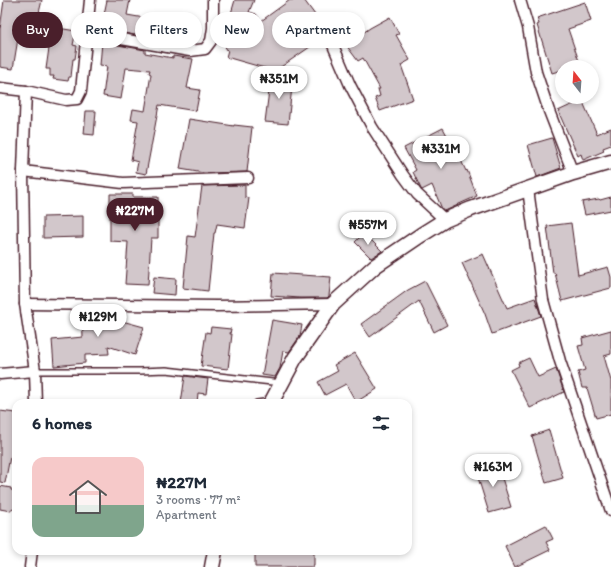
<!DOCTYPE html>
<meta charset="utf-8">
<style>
body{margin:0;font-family:Itim,sans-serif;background:#f6f6f7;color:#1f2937;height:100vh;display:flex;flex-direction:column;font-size:15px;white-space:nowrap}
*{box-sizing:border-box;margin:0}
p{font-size:13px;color:#747a83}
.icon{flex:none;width:22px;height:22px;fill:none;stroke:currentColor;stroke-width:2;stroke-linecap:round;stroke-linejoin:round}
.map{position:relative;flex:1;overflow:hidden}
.sheet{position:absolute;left:12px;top:399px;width:400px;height:156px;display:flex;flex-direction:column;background:#fff;border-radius:12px;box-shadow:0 2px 6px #0003}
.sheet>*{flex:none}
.hud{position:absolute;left:12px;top:12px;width:400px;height:36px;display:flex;gap:8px}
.needle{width:26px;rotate:343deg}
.fabs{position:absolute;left:555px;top:60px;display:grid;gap:8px}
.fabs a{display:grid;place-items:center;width:44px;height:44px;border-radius:50%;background:#fff;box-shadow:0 2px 6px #0003;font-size:20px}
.price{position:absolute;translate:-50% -34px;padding:0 9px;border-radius:14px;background:#fff;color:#222;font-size:13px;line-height:26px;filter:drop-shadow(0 1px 2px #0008)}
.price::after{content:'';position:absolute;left:50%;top:24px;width:12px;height:9px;margin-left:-6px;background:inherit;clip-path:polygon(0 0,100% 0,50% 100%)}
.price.active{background:#4a1f2b;color:#fff}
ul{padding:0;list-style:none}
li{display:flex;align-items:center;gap:12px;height:100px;padding:0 20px}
li span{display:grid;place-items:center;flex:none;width:112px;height:80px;border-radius:12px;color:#555}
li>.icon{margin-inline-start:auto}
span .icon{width:48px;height:48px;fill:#fffc;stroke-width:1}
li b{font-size:17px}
h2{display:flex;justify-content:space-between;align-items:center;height:48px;padding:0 20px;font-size:17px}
.chip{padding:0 14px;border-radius:18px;background:#fff;box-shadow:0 2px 6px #0003;font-size:14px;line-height:36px}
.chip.active{background:#4a1f2b;color:#fff}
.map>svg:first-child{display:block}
.building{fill:#d2c7cb;stroke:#4a1f2b}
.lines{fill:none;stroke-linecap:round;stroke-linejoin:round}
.lane-casing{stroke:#4a1f2b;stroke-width:8}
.street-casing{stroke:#4a1f2b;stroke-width:13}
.secondary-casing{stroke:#4a1f2b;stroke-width:17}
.lane{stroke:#fff;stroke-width:5}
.street{stroke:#fff;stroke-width:10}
.secondary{stroke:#fff;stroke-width:14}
</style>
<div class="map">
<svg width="611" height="567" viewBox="0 0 611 567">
<rect width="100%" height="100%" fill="#fff"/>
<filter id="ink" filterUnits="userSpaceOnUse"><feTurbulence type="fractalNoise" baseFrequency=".025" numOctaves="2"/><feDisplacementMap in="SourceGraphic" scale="8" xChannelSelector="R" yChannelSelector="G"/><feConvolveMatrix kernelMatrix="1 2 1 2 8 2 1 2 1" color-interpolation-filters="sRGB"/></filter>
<g filter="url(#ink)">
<g class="building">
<path d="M4,0H42L38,17L22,14L13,69L0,67V29Z"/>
<path d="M107,0H130L127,15L150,19L146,37L101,29Z"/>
<path d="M235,0H254L249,12L256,14L261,21L290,0H304L318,19L319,18L326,28L324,29L325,31L323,35V38L275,71L226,57L228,50L225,49L231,28L227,27Z"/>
<path d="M585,2L591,21L568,29L580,64L570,67H562V70L552,73L537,25L539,24L537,18Z"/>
<path d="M390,17L399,34L396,35L410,60L401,65L413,99L380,111L375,98L380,96L378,89H380L363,58L358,61L346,45L370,28Z"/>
<path d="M52,27L76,31L73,45L77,46L75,59H73L71,77H69L68,81L53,79L54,76H50V69H46Z"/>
<path d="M102,42L145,50V53L173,58V56L193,59L187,88L200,90L196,111L159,105L146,174L136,172L138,162L131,160L138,121L131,120L133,109L145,111L151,74L149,73L150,70L126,68L121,99L103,96L107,66L100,65Z"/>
<path d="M271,75L293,77L288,124L265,122Z"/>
<path d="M582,100L597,134L611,128V145L603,148L604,151L583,160L581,154L578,156L558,111Z"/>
<path d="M86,111H96L94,135L84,134Z"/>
<path d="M189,119L234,126V125L252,127L247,172L204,173L180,169Z"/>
<path d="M443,128L455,150H456L466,171L467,170L477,196L457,205H458L445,211L442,209L432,185L422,190L421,189L413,172L416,170L404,148Z"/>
<path d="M552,138L561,168L537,177L528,145Z"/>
<path d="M245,185V197L249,198L245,228L217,224L215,233H214L208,291L183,288L188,236L195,237L202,186Z"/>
<path d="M110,194H133V197H158V238H151L148,285L125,284L128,242L110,241Z"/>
<path d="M611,197V210L585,215L582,202L599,199L600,200Z"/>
<path d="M83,216V237L43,238V217Z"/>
<path d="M571,223L578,275L608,267L611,277V288L562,301L555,273H553L547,226Z"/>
<path d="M364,233L382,251L371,258L355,242Z"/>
<path d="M483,254L507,308L535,298L541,316L492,334L485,314L462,263Z"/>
<path d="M273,273L331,277L329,296L327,298H300L271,296Z"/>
<path d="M154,277L176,279L175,295L152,293Z"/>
<path d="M425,281L447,325L434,332L419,301L370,337L361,324L408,290Z"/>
<path d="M82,311L125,312L122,321L144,327L135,355L108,346L109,354L85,355V363L54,366L52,340L83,337Z"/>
<path d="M272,320L302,325L300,336L289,352L283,351L280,368L275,377L262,375Z"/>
<path d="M211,327L231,329L230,334H232L228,369L201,366L206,332L210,333Z"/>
<path d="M611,330V354L604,356L611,381V414L596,418L587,388H582L578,372L585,370L578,346L583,345L582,338Z"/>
<path d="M355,353L377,389L356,402L346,384L325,395L318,382L338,371L334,365Z"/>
<path d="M529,358L538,377L556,369L564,392L530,408L511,370L519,366L518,363Z"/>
<path d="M185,376L208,379L206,394L198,393L197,403H181Z"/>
<path d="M0,411L16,413V458L10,457L5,483L0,482Z"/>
<path d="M549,430L563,478L546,483L532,436Z"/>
<path d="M497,462L511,507L489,513L475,468Z"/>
<path d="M0,486L11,488V490L16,491V510L11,509V511L0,509Z"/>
<path d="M546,525L553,539L546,542L550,550L515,567L505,546Z"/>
<path d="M255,551H314V565H313V567H255Z"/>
</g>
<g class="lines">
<g class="lane-casing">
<g id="lane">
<path d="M35,371H140L166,370L281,383"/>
<path d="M257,403L271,401"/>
</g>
</g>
<g class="street-casing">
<g id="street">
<path d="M520,0L528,27L536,72L549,111L573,173"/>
<path d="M87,33L190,51L205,49L211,41L213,28V0"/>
<path d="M329,36L350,85L372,127L403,175L417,194L445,220"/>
<path d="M0,88L26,91L66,100L77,99L81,91L90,0"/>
<path d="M26,91L23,171L25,304L35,371L36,403"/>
<path d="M23,171L123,183L248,178"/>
<path d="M528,189L543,300L560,361L611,511"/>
<path d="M25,304L217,306L333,304"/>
<path d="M0,374L35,371"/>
<path d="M30,567L32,551"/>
</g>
</g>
<g class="secondary-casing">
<g id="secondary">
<path d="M271,403L295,358L333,304L375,266L421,235L445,220L471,209L573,173L611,162"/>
<path d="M212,567L215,551"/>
</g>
</g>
<use href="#lane" class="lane"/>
<use href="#street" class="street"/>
<use href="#secondary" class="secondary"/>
</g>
</g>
</svg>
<div class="fabs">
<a><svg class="needle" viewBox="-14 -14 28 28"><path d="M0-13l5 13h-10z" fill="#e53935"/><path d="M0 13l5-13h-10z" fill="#747a83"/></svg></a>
</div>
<b class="price" style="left:279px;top:100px">₦351M</b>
<b class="price" style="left:441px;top:170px">₦331M</b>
<b class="price active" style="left:135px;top:232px">₦227M</b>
<b class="price" style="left:368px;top:246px">₦557M</b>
<b class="price" style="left:98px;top:338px">₦129M</b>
<b class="price" style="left:493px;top:488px">₦163M</b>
<div class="hud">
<a class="chip active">Buy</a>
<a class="chip">Rent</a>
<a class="chip">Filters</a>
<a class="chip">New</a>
<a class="chip">Apartment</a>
</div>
<section class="sheet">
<h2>6 homes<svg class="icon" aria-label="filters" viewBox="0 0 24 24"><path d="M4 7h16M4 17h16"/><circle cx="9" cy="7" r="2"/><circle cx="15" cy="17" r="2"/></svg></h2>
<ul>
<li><span style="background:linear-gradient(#f6c9c9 60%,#7fa58c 0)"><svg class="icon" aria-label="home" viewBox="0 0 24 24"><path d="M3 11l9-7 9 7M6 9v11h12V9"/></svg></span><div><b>₦227M</b><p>3 rooms · 77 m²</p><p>Apartment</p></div></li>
</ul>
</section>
</div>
